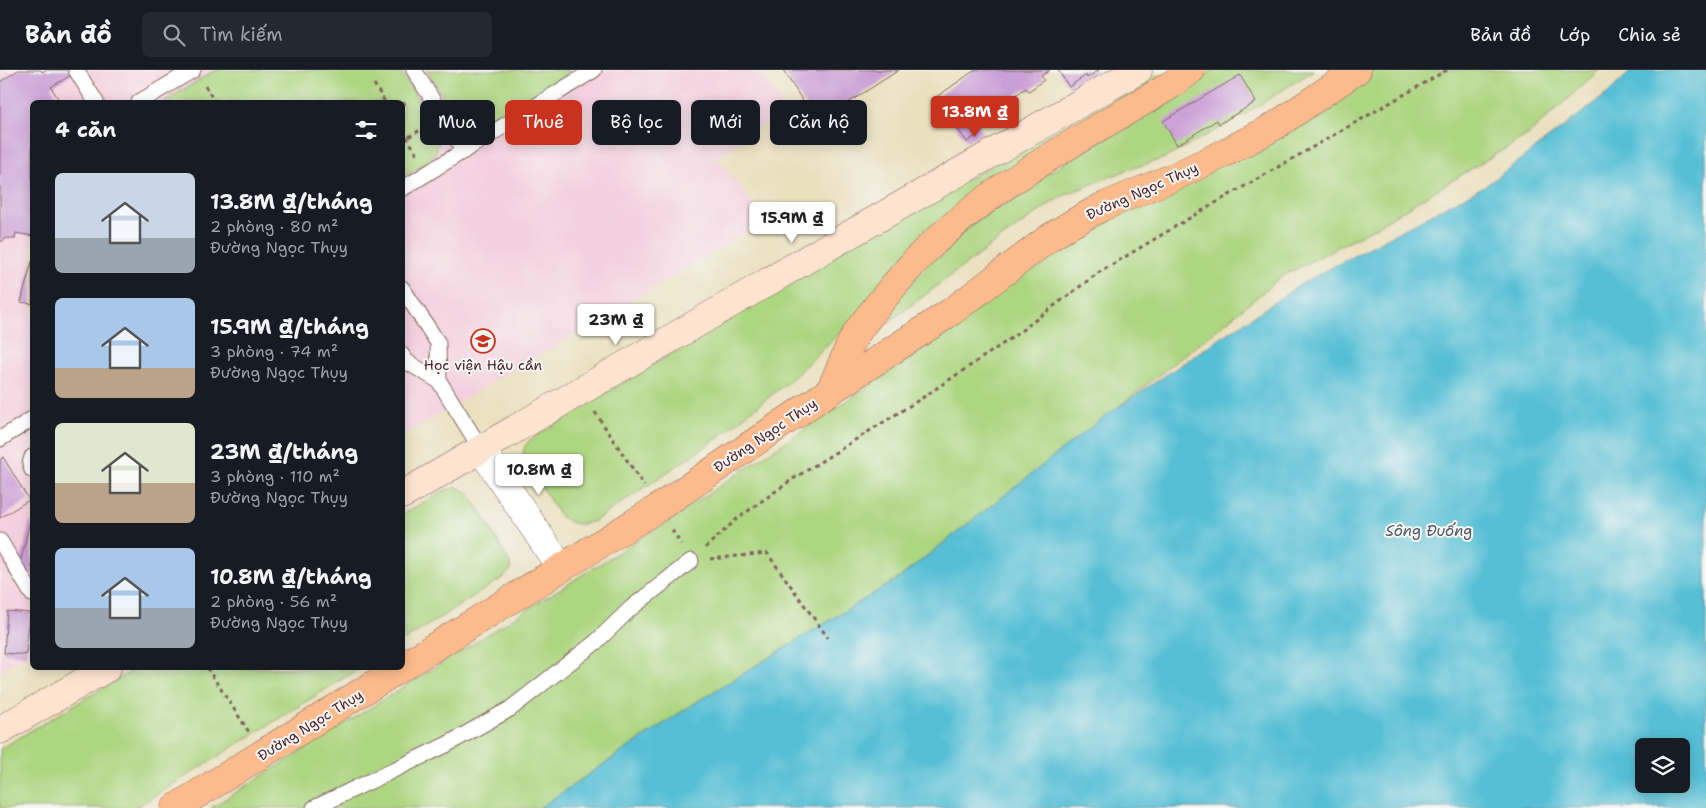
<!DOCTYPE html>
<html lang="vi">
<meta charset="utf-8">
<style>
body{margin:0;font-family:"Shantell Sans",sans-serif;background:#242831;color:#f1f3f6;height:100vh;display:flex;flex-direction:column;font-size:19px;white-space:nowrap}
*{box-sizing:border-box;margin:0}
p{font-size:16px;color:#9ea1a6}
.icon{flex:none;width:28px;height:28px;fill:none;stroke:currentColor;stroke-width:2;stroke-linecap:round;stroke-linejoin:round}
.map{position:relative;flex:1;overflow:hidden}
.panel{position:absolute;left:30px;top:30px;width:375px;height:570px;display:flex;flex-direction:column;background:#171b24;border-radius:8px;box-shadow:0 2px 12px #0003}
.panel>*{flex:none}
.hud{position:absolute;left:420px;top:30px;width:475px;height:45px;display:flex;gap:10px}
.buttons{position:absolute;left:1635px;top:668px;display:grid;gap:10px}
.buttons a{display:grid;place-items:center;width:55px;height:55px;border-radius:8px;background:#171b24;box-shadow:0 2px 12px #0003;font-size:25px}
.price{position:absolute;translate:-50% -42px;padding:0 11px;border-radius:5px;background:#fff;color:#222;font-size:16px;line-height:32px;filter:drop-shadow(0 1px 2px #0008)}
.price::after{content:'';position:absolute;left:50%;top:30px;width:15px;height:11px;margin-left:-8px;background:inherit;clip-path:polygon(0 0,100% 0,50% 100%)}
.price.active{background:#c8321e;color:#fff}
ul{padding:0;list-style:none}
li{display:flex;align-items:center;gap:15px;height:125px;padding:0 25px}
li span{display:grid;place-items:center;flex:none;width:140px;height:100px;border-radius:8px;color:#555}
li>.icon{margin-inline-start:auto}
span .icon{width:60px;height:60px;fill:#fffc;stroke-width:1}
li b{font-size:21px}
h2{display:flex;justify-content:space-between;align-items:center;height:60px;padding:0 25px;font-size:21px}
.pill{padding:0 18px;border-radius:8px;background:#171b24;box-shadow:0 2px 12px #0003;font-size:18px;line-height:45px}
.pill.active{background:#c8321e;color:#fff}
header{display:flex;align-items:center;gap:30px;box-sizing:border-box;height:70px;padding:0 25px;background:#171b24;border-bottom:1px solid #363941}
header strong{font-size:24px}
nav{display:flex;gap:28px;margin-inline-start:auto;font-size:18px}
.search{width:350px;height:45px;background:#242831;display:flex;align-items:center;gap:12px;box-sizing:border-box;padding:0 18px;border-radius:8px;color:#9ea1a6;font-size:19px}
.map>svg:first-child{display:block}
.built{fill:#f4cfde}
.green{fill:#add681;stroke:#7c7a56}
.water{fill:#57bfd5;stroke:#506f80;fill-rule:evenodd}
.building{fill:#ca9ed6}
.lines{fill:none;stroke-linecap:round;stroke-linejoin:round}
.lane-casing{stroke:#82635e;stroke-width:17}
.street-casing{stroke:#82635e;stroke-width:29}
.secondary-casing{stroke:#82635e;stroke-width:29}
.primary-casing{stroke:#82635e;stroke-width:29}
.path{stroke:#82635e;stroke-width:3;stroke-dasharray:4 4;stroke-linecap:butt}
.lane{stroke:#fff;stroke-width:15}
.street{stroke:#fff;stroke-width:28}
.secondary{stroke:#fde4d1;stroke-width:28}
.primary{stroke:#fbbb8c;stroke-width:28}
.labels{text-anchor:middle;stroke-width:4;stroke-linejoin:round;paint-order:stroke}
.street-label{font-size:14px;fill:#4a1f2b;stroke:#f6f6f2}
.poi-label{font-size:14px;fill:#4a1f2b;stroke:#f6f6f2}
.water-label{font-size:15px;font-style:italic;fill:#4f5766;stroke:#f6f6f2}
</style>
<header>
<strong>Bản đồ</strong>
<div class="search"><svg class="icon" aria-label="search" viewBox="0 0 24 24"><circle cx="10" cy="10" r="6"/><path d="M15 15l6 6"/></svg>Tìm kiếm</div>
<nav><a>Bản đồ</a><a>Lớp</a><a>Chia sẻ</a></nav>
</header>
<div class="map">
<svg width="1706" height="738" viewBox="0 0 1706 738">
<rect width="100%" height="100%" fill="#f6f6f2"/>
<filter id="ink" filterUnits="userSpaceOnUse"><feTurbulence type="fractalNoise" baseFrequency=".02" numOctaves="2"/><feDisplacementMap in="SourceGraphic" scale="10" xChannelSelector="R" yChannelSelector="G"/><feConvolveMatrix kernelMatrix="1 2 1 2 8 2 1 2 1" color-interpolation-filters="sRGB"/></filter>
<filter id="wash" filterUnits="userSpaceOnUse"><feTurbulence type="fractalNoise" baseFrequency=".0096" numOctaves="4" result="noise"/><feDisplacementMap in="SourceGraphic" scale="20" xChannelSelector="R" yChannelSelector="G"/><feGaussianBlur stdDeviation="1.12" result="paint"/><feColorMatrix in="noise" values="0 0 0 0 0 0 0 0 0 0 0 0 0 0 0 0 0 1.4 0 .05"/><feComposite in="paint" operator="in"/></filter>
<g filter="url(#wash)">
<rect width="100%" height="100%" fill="#eae0be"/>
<path class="built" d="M0,0H759L785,39L718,88L764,148L723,177L403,365L402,32H32V582L0,601Z"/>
<g class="green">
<path d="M215,0H400L437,60C443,89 424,94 403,107L402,32H163Z"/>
<path d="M427,0H568L569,3L486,55C480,58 474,61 467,57C455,51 435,13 427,0Z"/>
<path d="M1214,0H1314L1247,43L1165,88L1127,100L1060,127L989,177L869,267L880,244L970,152Z"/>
<path d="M1371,0H1599L1529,64L1372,159L1281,207L1214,262L899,508L690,636L539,738H211L657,458L951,261L1048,182L1096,151L1223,95Z"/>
<path d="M1156,5L1159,6V9L855,248L794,307L711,373L594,451C581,456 572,455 560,446L523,388C523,379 525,375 531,369L859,169Z"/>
<path d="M457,417L467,422L481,442L510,493L511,500L501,509L403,571V444L443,421Z"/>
<path d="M137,598H360L135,738H0V679Z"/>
</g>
<path class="water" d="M1632,0H1706V738H539L690,636L899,508L1105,346L1301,214L1488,114L1607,24ZM1644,676H1681V714H1644Z"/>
<g id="blocks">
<g class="building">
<path d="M18,0H41L42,2L45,0H71L73,4L51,17L60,32H32V166L16,163L15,169L7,168L0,172V12Z"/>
<path d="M783,0H899L817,53Z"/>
<path d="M975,0H1050L1041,6L1044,10L1029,21L1026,18L1010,29L1018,40L1002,51L991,36L974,49L983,61L967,72L935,28Z"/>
<path d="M1058,0H1099L1087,8L1086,5L1069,17Z"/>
<path d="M1240,5L1256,32L1219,54L1217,50L1177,75L1163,51Z"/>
<path d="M32,191V234L21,232Z"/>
<path d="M3,387L29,430L0,448V390Z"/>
<path d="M30,452H32V505L18,502Z"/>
<path d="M7,541L30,543L26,585L4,583Z"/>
</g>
</g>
</g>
<g filter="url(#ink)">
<use href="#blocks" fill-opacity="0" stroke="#82635e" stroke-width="1"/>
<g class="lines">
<g class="lane-casing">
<g id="lane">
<path d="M76,0L96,32"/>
<path d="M414,0L464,81"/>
<path d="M139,32L193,0"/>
<path d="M402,119L594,0"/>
<path d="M402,218L438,273L439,311"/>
<path d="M402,285L407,292L439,311L481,379"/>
<path d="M0,369L32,349"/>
<path d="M32,387L30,394L32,400"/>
<path d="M0,471L32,524"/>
<path d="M314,738L446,675L510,639L596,572L630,539L691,491"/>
</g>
</g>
<g class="street-casing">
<path id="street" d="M481,379L561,498"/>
</g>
<g class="secondary-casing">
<g id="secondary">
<path d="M402,425L833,174L1138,0"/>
<path d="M0,660L107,598"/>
</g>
</g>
<g class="primary-casing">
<g id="primary">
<path d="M830,321L851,273L859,259C878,235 898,209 920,186C990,115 1086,66 1171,15L1191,0"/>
<path d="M175,738L658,438L830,321L951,242L1049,168L1073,153L1102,137L1176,106L1227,82L1275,56L1357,0"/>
</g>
</g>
<g class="path">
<path d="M374,14L385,32"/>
<path d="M205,16L215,32"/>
<path d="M350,29L352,32"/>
<path d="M402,35L409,31"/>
<path d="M402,60L418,85"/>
<path d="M402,71L425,57"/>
<path d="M595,342L644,416"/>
<path d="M672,460L681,474"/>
<path d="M705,478L738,448L793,409L922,328L1010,269L1098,203L1198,143L1447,0"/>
<path d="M710,489L767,483L828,568"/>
<path d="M207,598L249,662"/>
</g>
<use href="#lane" class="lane"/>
<use href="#street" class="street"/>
<use href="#secondary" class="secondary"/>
<use href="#primary" class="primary"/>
</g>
</g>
<defs>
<g id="university-ring" transform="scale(1.25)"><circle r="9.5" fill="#f6f6f2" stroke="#c8321e" stroke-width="1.5"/><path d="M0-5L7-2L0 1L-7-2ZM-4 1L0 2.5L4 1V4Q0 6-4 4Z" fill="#c8321e"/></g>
</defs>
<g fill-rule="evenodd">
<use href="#university-ring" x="483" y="271"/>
</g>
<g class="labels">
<g class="street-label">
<text transform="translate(1142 121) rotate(-24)" y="5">Đường Ngọc Thụy</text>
<text transform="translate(765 365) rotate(-34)" y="5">Đường Ngọc Thụy</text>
<text transform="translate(310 655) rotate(-32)" y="5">Đường Ngọc Thụy</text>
</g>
<g class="poi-label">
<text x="483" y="300">Học viện Hậu cần</text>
</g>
<g class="water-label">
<text x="1429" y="466">Sông Đuống</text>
</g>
</g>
</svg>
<div class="buttons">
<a><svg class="icon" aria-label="layers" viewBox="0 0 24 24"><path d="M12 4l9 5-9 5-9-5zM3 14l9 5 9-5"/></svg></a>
</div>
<b class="price active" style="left:975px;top:68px">13.8M ₫</b>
<b class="price" style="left:792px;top:174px">15.9M ₫</b>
<b class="price" style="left:616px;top:276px">23M ₫</b>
<b class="price" style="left:539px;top:426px">10.8M ₫</b>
<div class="hud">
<a class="pill">Mua</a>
<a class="pill active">Thuê</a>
<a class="pill">Bộ lọc</a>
<a class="pill">Mới</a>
<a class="pill">Căn hộ</a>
</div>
<section class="panel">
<h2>4 căn<svg class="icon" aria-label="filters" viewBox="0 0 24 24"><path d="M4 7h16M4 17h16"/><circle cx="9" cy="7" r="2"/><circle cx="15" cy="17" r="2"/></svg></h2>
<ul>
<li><span style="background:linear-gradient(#c9d6e8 65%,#9aa5b1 0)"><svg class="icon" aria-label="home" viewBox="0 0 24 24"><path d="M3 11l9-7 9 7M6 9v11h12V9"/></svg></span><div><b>13.8M ₫/tháng</b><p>2 phòng · 80 m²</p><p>Đường Ngọc Thụy</p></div></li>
<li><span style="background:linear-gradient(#a9c7e8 70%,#b9a48a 0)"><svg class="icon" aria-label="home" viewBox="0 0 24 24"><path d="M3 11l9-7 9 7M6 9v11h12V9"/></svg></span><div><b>15.9M ₫/tháng</b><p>3 phòng · 74 m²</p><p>Đường Ngọc Thụy</p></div></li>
<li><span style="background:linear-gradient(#dfe7d0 60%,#b9a48a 0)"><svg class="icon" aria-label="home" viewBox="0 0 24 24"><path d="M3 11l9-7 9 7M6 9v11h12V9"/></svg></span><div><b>23M ₫/tháng</b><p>3 phòng · 110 m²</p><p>Đường Ngọc Thụy</p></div></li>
<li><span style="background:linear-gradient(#a9c7e8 60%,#9aa5b1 0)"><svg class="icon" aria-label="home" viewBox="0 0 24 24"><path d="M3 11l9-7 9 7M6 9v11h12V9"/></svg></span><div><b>10.8M ₫/tháng</b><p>2 phòng · 56 m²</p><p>Đường Ngọc Thụy</p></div></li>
</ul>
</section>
</div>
